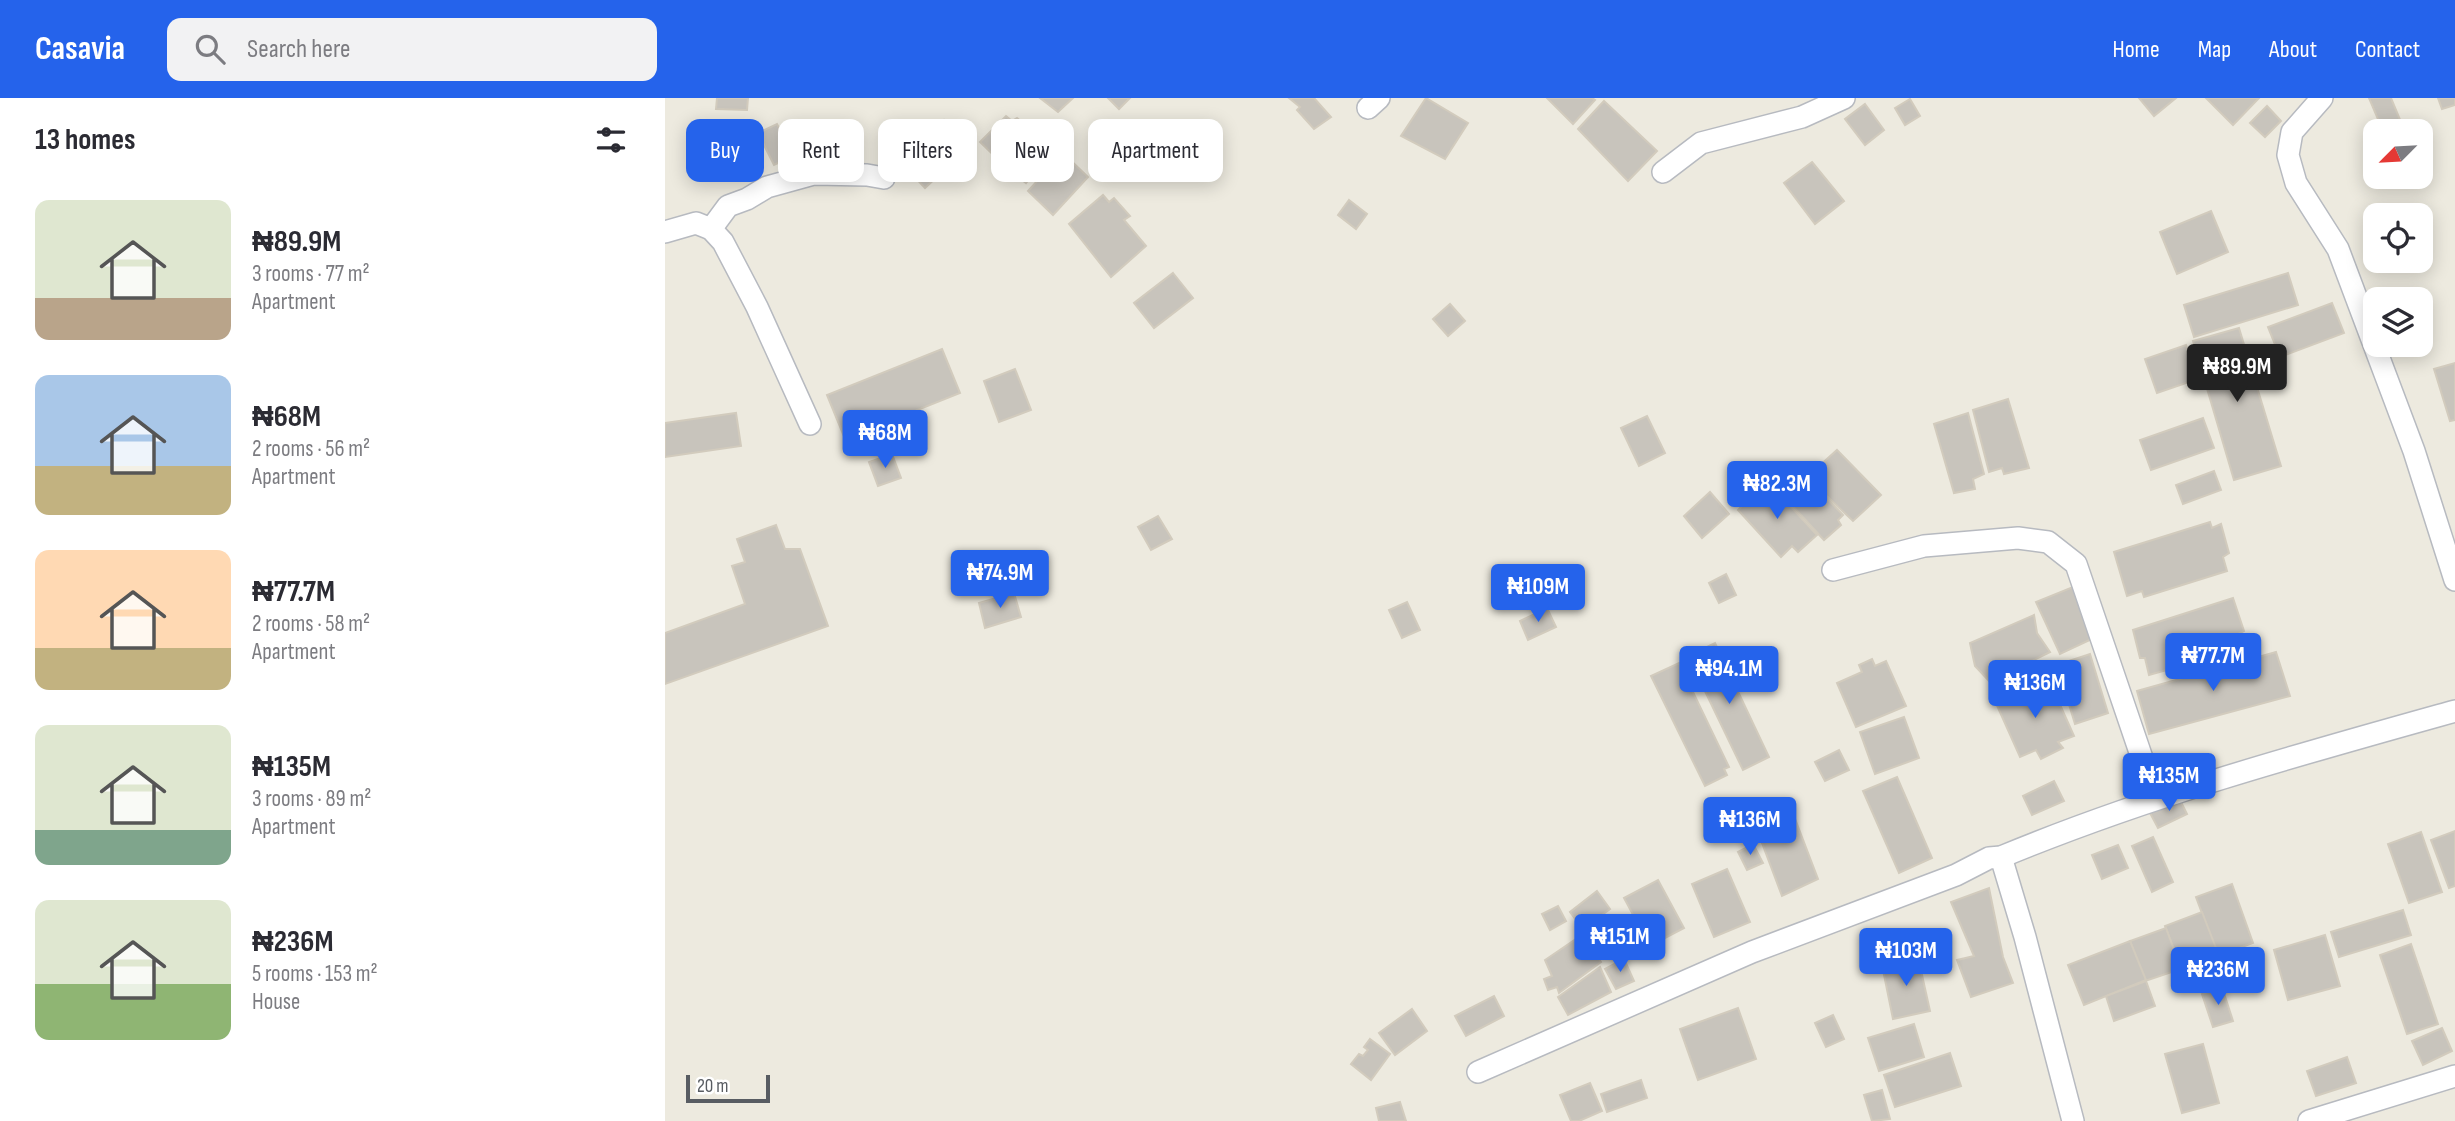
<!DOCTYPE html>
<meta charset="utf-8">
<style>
body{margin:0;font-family:"Sofia Sans Condensed",sans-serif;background:#f2f2f3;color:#2b2b33;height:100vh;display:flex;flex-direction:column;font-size:26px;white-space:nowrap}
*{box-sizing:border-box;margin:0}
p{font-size:23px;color:#7c7c81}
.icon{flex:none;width:38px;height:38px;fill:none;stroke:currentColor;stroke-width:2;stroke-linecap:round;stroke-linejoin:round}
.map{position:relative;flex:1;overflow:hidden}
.sheet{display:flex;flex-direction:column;background:#fff;width:665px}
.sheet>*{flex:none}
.guide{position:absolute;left:21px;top:21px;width:665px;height:63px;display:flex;gap:14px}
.needle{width:46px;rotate:246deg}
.tools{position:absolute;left:1698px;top:21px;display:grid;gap:14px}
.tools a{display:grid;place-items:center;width:70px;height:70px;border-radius:14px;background:#fff;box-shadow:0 4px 18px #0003;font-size:35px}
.scale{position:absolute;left:21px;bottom:18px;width:84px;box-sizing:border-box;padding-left:7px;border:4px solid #585c62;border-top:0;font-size:19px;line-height:24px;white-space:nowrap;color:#585c62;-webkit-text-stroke:5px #fff;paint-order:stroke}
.price{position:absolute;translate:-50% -60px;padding:0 16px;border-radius:7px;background:#2563eb;color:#fff;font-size:23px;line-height:46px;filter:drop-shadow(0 2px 4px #0008)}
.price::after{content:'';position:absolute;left:50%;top:42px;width:21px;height:16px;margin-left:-10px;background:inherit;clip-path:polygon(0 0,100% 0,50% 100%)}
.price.active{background:#222;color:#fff}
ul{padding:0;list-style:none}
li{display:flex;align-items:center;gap:21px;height:175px;padding:0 35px}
li span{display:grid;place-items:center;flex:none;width:196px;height:140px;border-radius:14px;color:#555}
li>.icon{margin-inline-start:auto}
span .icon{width:84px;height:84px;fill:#fffc;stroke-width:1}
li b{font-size:30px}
h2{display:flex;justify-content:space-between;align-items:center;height:84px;padding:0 35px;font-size:30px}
.tag{padding:0 24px;border-radius:14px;background:#fff;box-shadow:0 4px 18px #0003;font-size:24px;line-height:63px}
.tag.active{background:#2563eb;color:#fff}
header{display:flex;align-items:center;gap:42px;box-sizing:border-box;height:98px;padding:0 35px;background:#2563eb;color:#fff}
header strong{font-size:33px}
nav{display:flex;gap:38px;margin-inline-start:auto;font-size:24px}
.search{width:490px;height:63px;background:#f2f2f3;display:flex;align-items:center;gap:18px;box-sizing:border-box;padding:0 24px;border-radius:14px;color:#7c7c81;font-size:26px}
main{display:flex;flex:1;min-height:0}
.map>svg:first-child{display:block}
.building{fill:#c8c4bc;stroke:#d2cbbd;stroke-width:2}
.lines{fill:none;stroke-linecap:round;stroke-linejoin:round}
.street-casing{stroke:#b7bac0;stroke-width:24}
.street{stroke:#fff;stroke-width:21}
</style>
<header>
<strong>Casavia</strong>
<div class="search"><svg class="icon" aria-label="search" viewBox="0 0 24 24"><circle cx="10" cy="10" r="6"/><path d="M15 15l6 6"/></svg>Search here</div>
<nav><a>Home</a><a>Map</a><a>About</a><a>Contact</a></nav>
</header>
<main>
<section class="sheet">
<h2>13 homes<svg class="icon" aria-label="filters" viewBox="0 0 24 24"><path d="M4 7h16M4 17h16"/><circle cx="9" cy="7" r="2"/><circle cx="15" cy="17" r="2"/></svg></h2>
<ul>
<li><span style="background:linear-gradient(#dfe7d0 70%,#b9a48a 0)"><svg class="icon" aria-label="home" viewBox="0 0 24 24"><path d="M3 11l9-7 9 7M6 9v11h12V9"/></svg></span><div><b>₦89.9M</b><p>3 rooms · 77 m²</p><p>Apartment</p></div></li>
<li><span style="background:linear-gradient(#a9c7e8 65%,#c2b280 0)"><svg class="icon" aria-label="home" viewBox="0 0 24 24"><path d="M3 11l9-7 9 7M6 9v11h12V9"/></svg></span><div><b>₦68M</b><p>2 rooms · 56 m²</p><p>Apartment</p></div></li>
<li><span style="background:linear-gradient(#ffd9b3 70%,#c2b280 0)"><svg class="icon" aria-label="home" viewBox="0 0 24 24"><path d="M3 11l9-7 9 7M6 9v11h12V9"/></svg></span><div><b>₦77.7M</b><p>2 rooms · 58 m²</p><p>Apartment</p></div></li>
<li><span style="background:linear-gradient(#dfe7d0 75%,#7fa58c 0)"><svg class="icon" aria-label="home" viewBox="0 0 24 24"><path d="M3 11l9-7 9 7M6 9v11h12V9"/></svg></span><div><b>₦135M</b><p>3 rooms · 89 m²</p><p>Apartment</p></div></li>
<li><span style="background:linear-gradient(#dfe7d0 60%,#8fb573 0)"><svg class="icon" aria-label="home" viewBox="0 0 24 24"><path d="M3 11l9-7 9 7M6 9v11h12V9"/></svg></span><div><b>₦236M</b><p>5 rooms · 153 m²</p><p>House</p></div></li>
</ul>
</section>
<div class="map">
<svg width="1790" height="1023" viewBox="0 0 1790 1023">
<rect width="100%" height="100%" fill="#edeadf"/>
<g class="building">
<path d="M52,0H83L82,12L51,11Z"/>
<path d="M375,0H408L393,14Z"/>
<path d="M443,0H465L454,11Z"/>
<path d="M624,0H649L666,19L649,31L632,12L635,9Z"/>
<path d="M761,0L803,25L780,61L736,38Z"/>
<path d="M882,0H927L930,2L908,26Z"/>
<path d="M1474,0H1511L1489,18Z"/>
<path d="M1541,0H1594L1568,27Z"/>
<path d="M1704,0H1726L1738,29L1727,33H1718Z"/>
<path d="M1773,0H1790V7L1777,11Z"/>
<path d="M1245,1L1255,18L1240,27L1230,10Z"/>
<path d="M939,3L992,53L963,83L913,31Z"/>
<path d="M1200,6L1219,32L1200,47L1180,21Z"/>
<path d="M1602,8L1616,23L1600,39L1585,25Z"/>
<path d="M341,18L347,23L352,20L371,36L341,69L315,44Z"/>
<path d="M279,22L304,49L260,90L235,63Z"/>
<path d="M112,26L128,58L109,67L93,35Z"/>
<path d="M358,55L375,68L361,85L342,70Z"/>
<path d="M398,55L423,79L388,117L363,93Z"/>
<path d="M1147,64L1179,103L1150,126L1119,85Z"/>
<path d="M438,97L444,104L449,100L465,118L459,122L481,148L446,179L404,126Z"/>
<path d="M684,102L702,116L691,131L673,117Z"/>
<path d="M1546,113L1563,154L1512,176L1495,134Z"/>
<path d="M508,175L528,200L489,230L469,205Z"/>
<path d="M1623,175L1633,207L1529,239L1519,207Z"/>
<path d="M1667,205L1679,235L1615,259L1603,229Z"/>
<path d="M785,206L800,223L783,238L768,221Z"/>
<path d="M1574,230L1616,368L1569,382L1528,243Z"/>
<path d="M1521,247L1533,281L1492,295L1480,261Z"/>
<path d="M277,251L295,295L180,341L162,297Z"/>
<path d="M1790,265V322L1785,323L1769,271Z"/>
<path d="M350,271L366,312L334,324L319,283Z"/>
<path d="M1343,301L1364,370L1339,376L1337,370L1324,374L1308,312Z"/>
<path d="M71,315L76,348L0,359V325Z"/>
<path d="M1303,315L1319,376L1308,381L1310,391L1289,395L1269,326Z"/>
<path d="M982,318L1000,355L974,368L956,330Z"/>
<path d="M1538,320L1549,350L1486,372L1475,342Z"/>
<path d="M1172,352L1216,397L1188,423L1142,379Z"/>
<path d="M227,356L236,380L213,388L204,364Z"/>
<path d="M1549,373L1556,392L1518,406L1511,387Z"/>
<path d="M1102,383L1152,437L1133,454L1127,448L1116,459L1073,412Z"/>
<path d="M1145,383L1178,417L1173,422L1176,427L1159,442L1124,404Z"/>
<path d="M1045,394L1064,416L1037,440L1019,418Z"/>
<path d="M493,418L507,441L486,452L473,429Z"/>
<path d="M1545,424L1547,430L1556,426L1564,455L1558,459L1562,473L1479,499L1477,493L1462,498L1449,454Z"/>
<path d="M111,427L120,451H135L163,528L0,586V535L80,506L67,468L80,464L72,441Z"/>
<path d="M1061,476L1071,497L1054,505L1044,485Z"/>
<path d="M1408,489L1429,540L1395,556L1371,504Z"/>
<path d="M349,495L356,519L320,530L314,505Z"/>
<path d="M1568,500L1579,533L1571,537L1576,551L1484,577L1480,560H1475L1468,532Z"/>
<path d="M742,504L755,532L737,540L724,512Z"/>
<path d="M882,510L891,529L863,542L855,523Z"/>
<path d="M1369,517L1372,535L1385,554L1325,584L1310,568L1305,545Z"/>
<path d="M1050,545L1104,659L1078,672L1023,558Z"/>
<path d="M1611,554L1625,598L1484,636L1472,593Z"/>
<path d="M1425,556L1443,615L1410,626L1392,567Z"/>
<path d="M1207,561L1210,568L1221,563L1241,608L1191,629L1172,585L1197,574L1194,567Z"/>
<path d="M1014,565L1064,669L1059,671L1062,677L1040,688L986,578Z"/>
<path d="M1383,580L1409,638L1393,644L1398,650L1376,661L1371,652L1355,659L1330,603Z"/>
<path d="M1239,619L1254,660L1210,676L1195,634Z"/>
<path d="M1174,652L1184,672L1160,683L1150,664Z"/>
<path d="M1232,679L1267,760L1234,775L1198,693Z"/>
<path d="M1389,683L1399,703L1367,717L1358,698Z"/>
<path d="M1514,700L1522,716L1493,730L1485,715Z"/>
<path d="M1124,705L1153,781L1117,798L1088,721Z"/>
<path d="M1790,733V788L1784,790L1766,742Z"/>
<path d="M1756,734L1777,794L1744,805L1723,746Z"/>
<path d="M1488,739L1508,784L1487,794L1467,748Z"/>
<path d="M1088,746L1098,765L1082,772L1073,754Z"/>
<path d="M1453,747L1463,770L1437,781L1427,757Z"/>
<path d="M1062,771L1085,824L1049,839L1027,786Z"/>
<path d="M993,782L1019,830L994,843L996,848L981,856L966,828L972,824L959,800Z"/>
<path d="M1567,786L1588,845L1553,858L1531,799Z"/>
<path d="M1324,790L1338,859L1348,885L1306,899L1292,862L1309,858L1286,804Z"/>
<path d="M932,793L945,811L937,817L941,824L932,831L928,826L919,833L905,814Z"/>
<path d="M893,808L901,823L885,832L877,816Z"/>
<path d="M1738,812L1746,837L1674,859L1666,834Z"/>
<path d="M1537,814L1554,858L1517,872L1500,828Z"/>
<path d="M1501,830L1516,871L1480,883L1465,843Z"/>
<path d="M917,837L936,864L894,895L892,889L883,892L879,881L887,878L880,862Z"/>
<path d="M1660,837L1675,888L1623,902L1609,852Z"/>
<path d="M1465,843L1481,882L1419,907L1403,867Z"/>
<path d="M1746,846L1773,926L1742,936L1715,857Z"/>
<path d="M1253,859L1265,913L1228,921L1217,867Z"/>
<path d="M959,861L969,883L951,891L940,871Z"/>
<path d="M935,869L946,894L903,917L893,899Z"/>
<path d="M1481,883L1490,908L1449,923L1441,898Z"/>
<path d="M1557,889L1568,923L1548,929L1537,896Z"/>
<path d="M829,898L839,918L801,938L790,918Z"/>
<path d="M1073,910L1091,961L1033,982L1015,931Z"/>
<path d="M747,911L762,933L730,957L714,935Z"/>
<path d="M1168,917L1179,941L1161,949L1150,925Z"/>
<path d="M1249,926L1259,959L1214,973L1203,940Z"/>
<path d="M1777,930L1787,953L1758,967L1747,943Z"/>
<path d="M705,941L725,956L706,982L686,966L694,956L698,958L703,952L699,949Z"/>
<path d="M1538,946L1554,1005L1517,1015L1500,956Z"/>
<path d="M1285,955L1296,988L1230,1009L1219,977Z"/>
<path d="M1682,959L1691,985L1651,998L1642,973Z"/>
<path d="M976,982L982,1000L942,1014L936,996Z"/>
<path d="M925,985L937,1013L914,1023H906L895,997Z"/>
<path d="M1217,992L1225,1021L1207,1023L1199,997Z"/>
<path d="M735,1004L741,1023H714L711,1010Z"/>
</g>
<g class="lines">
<g class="street-casing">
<g id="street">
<path d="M1657,0L1627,34L1623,57L1631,85L1673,151L1749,353L1790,482"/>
<path d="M703,10L714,0"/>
<path d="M998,74L1036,45L1137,19L1179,0"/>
<path d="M46,131L63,108L82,101L102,89L149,76L202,77L219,80"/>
<path d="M0,134L31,125L46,131L58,144L92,209L145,326"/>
<path d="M1168,472L1259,448L1353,440L1383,444L1411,466L1479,666L1498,698"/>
<path d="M1336,759L1360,839L1408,1023"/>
<path d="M813,974L1087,854L1291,777L1324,760L1336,759C1483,698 1636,656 1790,613"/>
<path d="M1644,1023L1790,978"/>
</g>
</g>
<use href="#street" class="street"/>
</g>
</svg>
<div class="tools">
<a><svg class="needle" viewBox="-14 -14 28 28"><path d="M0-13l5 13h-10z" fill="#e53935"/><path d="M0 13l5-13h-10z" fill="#7c7c81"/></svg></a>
<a><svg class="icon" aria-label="locate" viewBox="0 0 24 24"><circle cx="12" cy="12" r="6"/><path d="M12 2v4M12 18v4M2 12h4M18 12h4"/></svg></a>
<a><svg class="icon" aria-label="layers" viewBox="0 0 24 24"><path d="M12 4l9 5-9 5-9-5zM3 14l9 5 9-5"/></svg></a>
</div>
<div class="scale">20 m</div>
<b class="price active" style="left:1572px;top:306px">₦89.9M</b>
<b class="price" style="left:220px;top:372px">₦68M</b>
<b class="price" style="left:1112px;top:423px">₦82.3M</b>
<b class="price" style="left:335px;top:512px">₦74.9M</b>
<b class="price" style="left:873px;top:526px">₦109M</b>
<b class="price" style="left:1548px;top:595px">₦77.7M</b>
<b class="price" style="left:1064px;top:608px">₦94.1M</b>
<b class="price" style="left:1370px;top:622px">₦136M</b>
<b class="price" style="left:1504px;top:715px">₦135M</b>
<b class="price" style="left:1085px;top:759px">₦136M</b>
<b class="price" style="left:955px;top:876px">₦151M</b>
<b class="price" style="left:1241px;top:890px">₦103M</b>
<b class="price" style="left:1553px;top:909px">₦236M</b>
<div class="guide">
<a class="tag active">Buy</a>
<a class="tag">Rent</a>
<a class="tag">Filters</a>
<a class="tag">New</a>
<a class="tag">Apartment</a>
</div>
</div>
</main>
